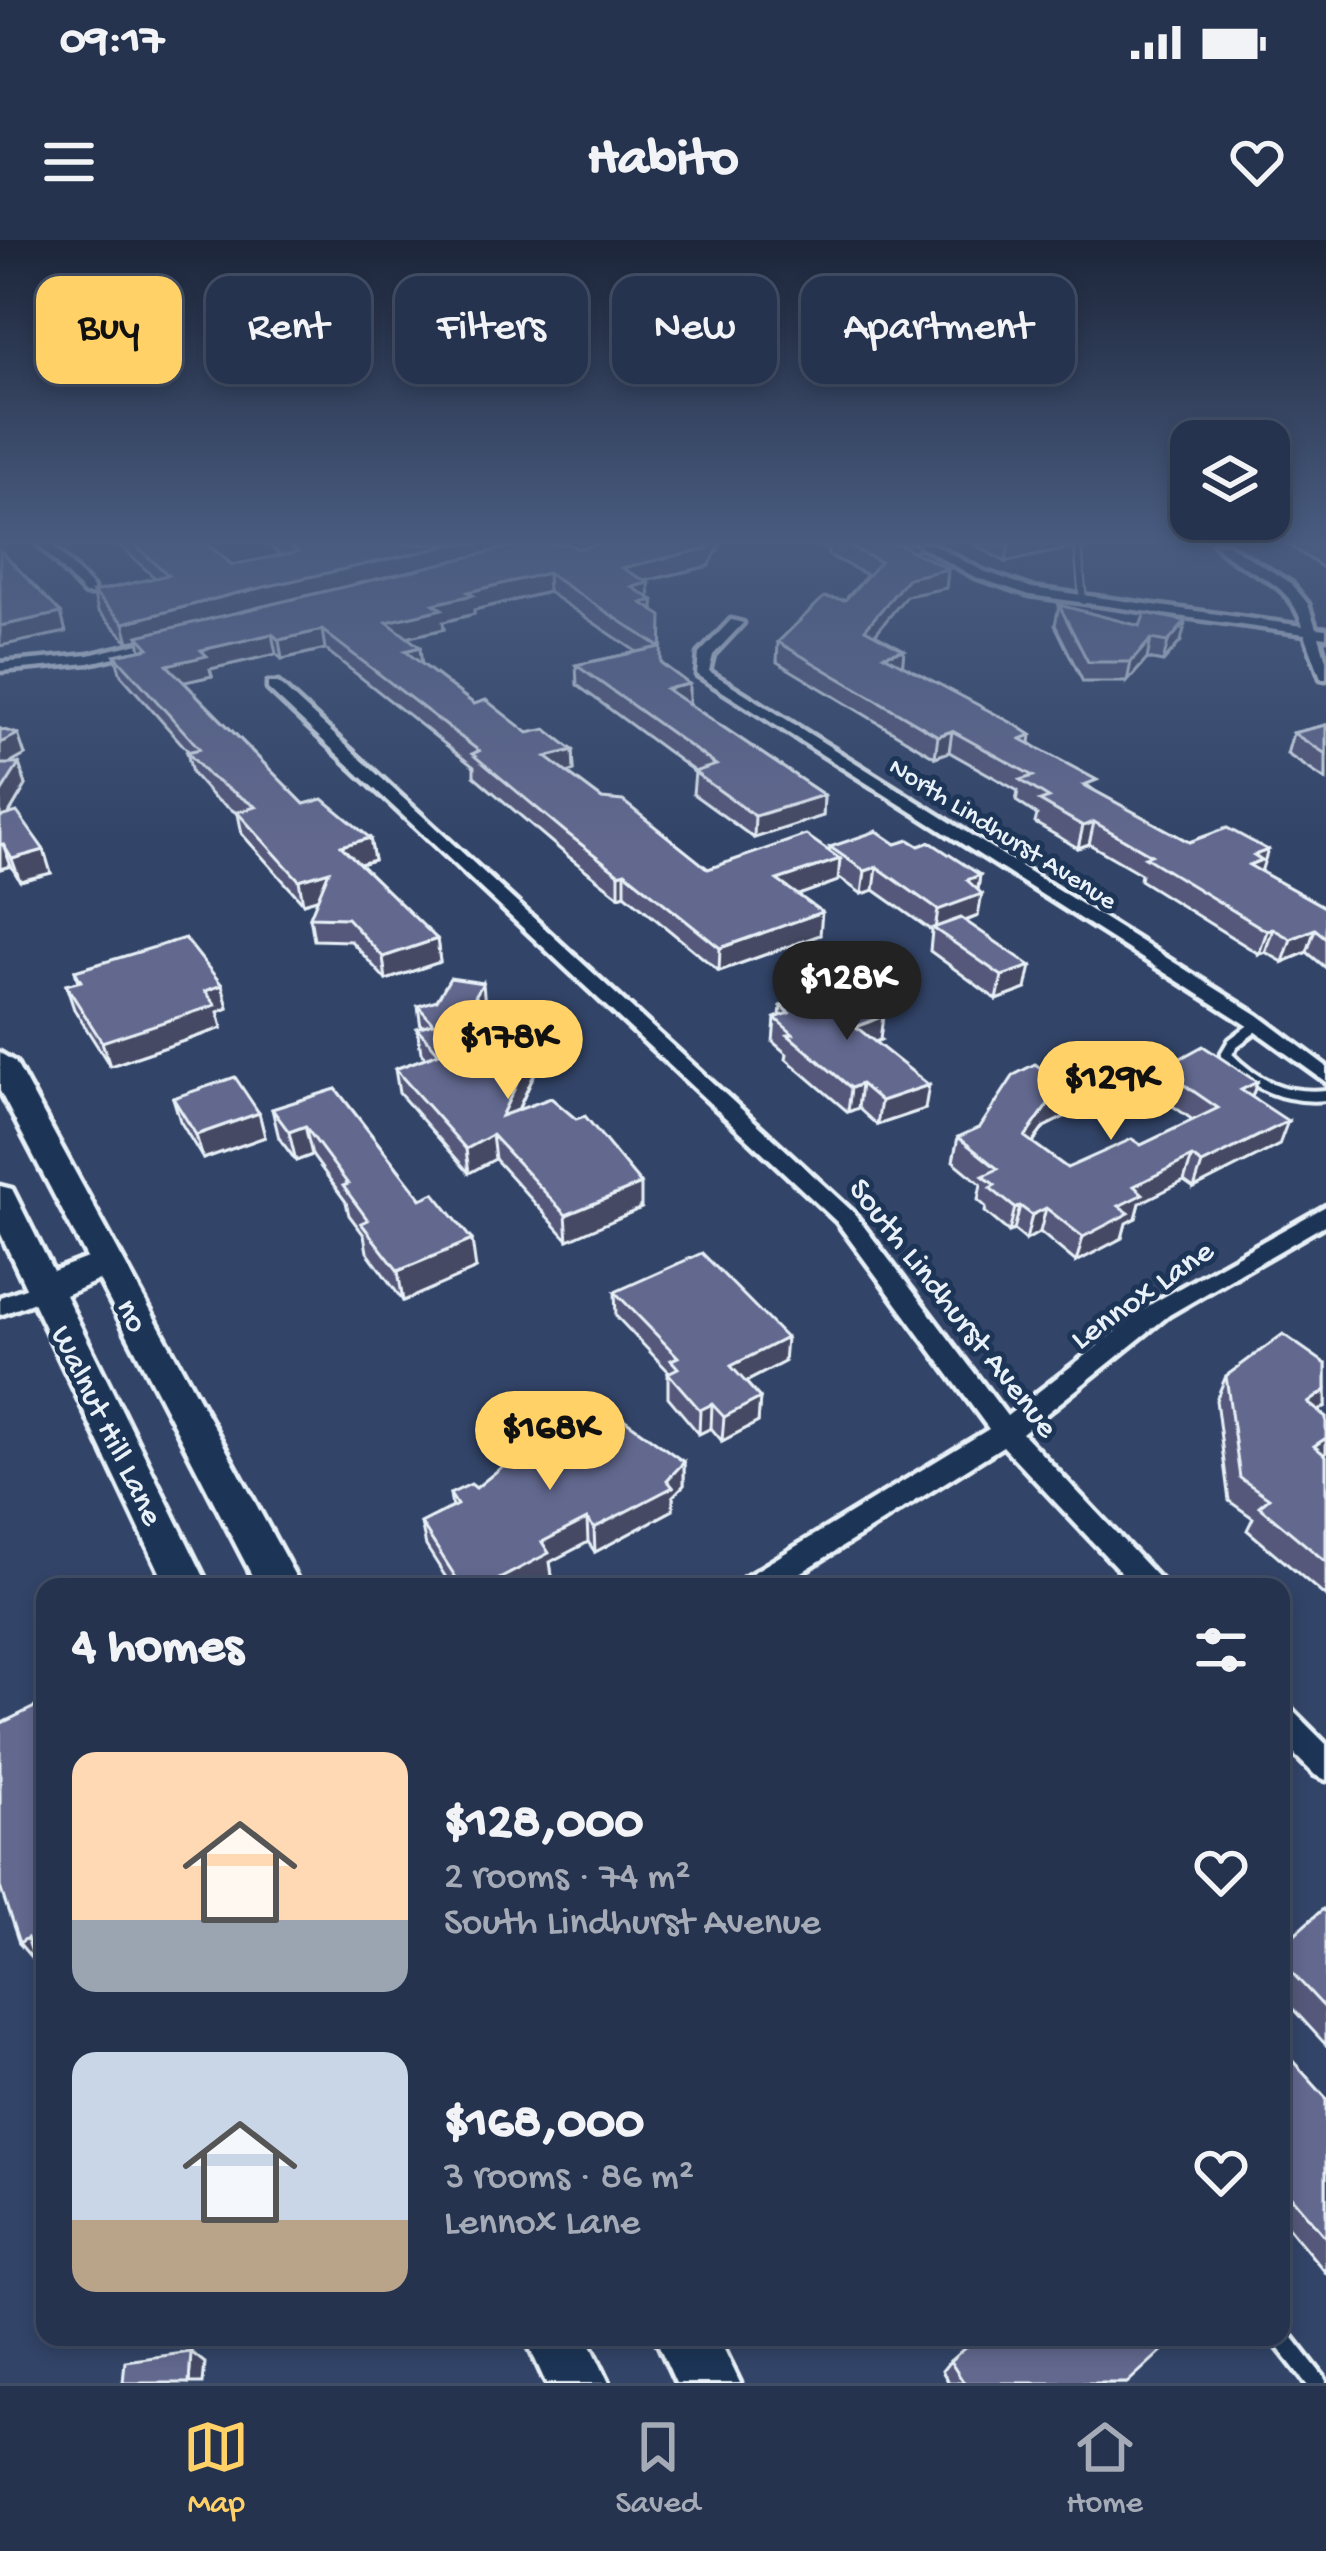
<!DOCTYPE html>
<meta charset="utf-8">
<style>
body{margin:0;font-family:"Gochi Hand",sans-serif;background:#323f58;color:#f1f3f6;height:100vh;display:flex;flex-direction:column;font-size:45px;white-space:nowrap}
*{box-sizing:border-box;margin:0}
p{font-size:39px;color:#a4aab6}
.icon{flex:none;width:66px;height:66px;fill:none;stroke:currentColor;stroke-width:2;stroke-linecap:round;stroke-linejoin:round}
.map{position:relative;flex:1;overflow:hidden}
.details{position:absolute;left:36px;top:1338px;width:1254px;height:768px;display:flex;flex-direction:column;background:#26334e;border-radius:24px;box-shadow:0 6px 18px #0003,0 0 0 3px #424e66}
.details>*{flex:none}
.banner{position:absolute;left:36px;top:36px;width:1254px;height:108px;display:flex;gap:24px}
.buttons{position:absolute;left:1170px;top:180px;display:grid;gap:24px}
.buttons a{display:grid;place-items:center;width:120px;height:120px;border-radius:24px;background:#26334e;box-shadow:0 6px 18px #0003,0 0 0 3px #424e66;font-size:60px}
.price{position:absolute;translate:-50% -102px;padding:0 27px;border-radius:42px;background:#ffd166;color:#111;font-size:39px;line-height:78px;filter:drop-shadow(0 3px 6px #0008)}
.price::after{content:'';position:absolute;left:50%;top:72px;width:36px;height:27px;margin-left:-18px;background:inherit;clip-path:polygon(0 0,100% 0,50% 100%)}
.price.active{background:#222;color:#fff}
ul{padding:0;list-style:none}
li{display:flex;align-items:center;gap:36px;height:300px;padding:0 36px}
li span{display:grid;place-items:center;flex:none;width:336px;height:240px;border-radius:24px;color:#555}
li>.icon{margin-inline-start:auto}
span .icon{width:144px;height:144px;fill:#fffc;stroke-width:1}
li b{font-size:51px}
h2{display:flex;justify-content:space-between;align-items:center;height:144px;padding:0 36px;font-size:51px}
.tag{padding:0 42px;border-radius:24px;background:#26334e;box-shadow:0 6px 18px #0003,0 0 0 3px #424e66;font-size:42px;line-height:108px}
.tag.active{background:#ffd166;color:#111}
.status{display:flex;justify-content:space-between;align-items:center;height:84px;padding:0 60px;background:#26334e;direction:ltr}
.status svg{height:33px;fill:currentColor}
header{display:flex;justify-content:space-between;align-items:center;height:156px;padding:0 36px;background:#26334e;font-size:54px;font-weight:700}
.tabs{display:flex;justify-content:space-around;align-items:center;height:168px;border-top:3px solid #424e66;background:#26334e;font-size:33px;color:#a4aab6}
.tabs a{display:grid;justify-items:center;gap:6px}
.tabs .active{color:#ffd166}
.map>svg:first-child{display:block}
.lines{fill:none;stroke-linecap:round;stroke-linejoin:round}
.service-far2-casing{stroke:#e8f1f8;stroke-width:10}
.service-far1-casing{stroke:#e8f1f8;stroke-width:18}
.service-casing{stroke:#e8f1f8;stroke-width:27}
.minor-casing{stroke:#e8f1f8;stroke-width:9}
.secondary-casing{stroke:#e8f1f8;stroke-width:9}
.service-far2{stroke:#1d3557;stroke-width:6}
.service-far1{stroke:#1d3557;stroke-width:10}
.service{stroke:#1d3557;stroke-width:18}
.minor{fill:#1d3557;fill-rule:evenodd}
.secondary{fill:#1d3557;fill-rule:evenodd}
.wall{fill:#54597a;stroke:#e8f1f8;stroke-width:3}
.shaded-wall{fill:#454863;stroke:#e8f1f8;stroke-width:3}
.building{fill:#62678e;stroke:#e8f1f8;stroke-width:3}
.labels{text-anchor:middle;stroke-width:10;stroke-linejoin:round;paint-order:stroke}
.far-street-label{font-size:27px;fill:#e8f1f8;stroke:#1d3557}
.street-label{font-size:33px;fill:#e8f1f8;stroke:#1d3557}
</style>
<div class="status"><b>09:17</b><svg viewBox="0 0 49 12"><path d="M0 12V9h3v3zM5 12V6h3v6zM10 12V3h3v9zM15 12V0h3v12zM26 1h20v11H26zM47 4h2v5h-2z"/></svg></div>
<header><svg class="icon" aria-label="menu" viewBox="0 0 24 24"><path d="M4 6h16M4 12h16M4 18h16"/></svg>Habito<svg class="icon" aria-label="heart" viewBox="0 0 24 24"><path d="M12 20l-8-8c-3-5 5-10 8-4 3-6 11-1 8 4z"/></svg></header>
<div class="map">
<svg width="1326" height="2143" viewBox="0 0 1326 2143">
<rect width="100%" height="100%" fill="#324468"/>
<filter id="ink" filterUnits="userSpaceOnUse"><feTurbulence type="fractalNoise" baseFrequency=".00833" numOctaves="2"/><feDisplacementMap in="SourceGraphic" scale="24" xChannelSelector="R" yChannelSelector="G"/><feConvolveMatrix kernelMatrix="1 2 1 2 8 2 1 2 1" color-interpolation-filters="sRGB"/></filter>
<g filter="url(#ink)">
<g class="lines">
<g class="service-far2-casing">
<path id="service-far2" d="M1078,304L1083,361"/>
</g>
<g class="service-far1-casing">
<path id="service-far1" d="M1258,784L1233,803L1226,815C1255,845 1284,859 1326,855"/>
</g>
<g class="service-casing">
<path id="service" d="M1281,2097L1317,2143"/>
</g>
<g class="minor-casing">
<g id="minor">
<path d="M38,304H51L93,348V354H85Z"/>
<path d="M916,304H932L983,331L1032,348L1303,386C1287,334 1247,338 1214,304H1227L1291,343L1308,364L1316,388L1326,389V397L1319,396L1326,420V439L1321,438L1305,394L1030,355L975,337Z"/>
<path d="M731,380L743,383L713,415L709,431L1258,775L1326,826V842L1244,783L697,435L699,414Z"/>
<path d="M169,396L176,400L174,403L89,423L0,431V423L89,415Z"/>
<path d="M268,443H278L853,972L1007,1176L1153,1063L1326,966V984L1169,1075L1022,1193L1167,1347H1135L1003,1206L778,1347H740L744,1338L989,1189L837,982L268,449Z"/>
<path d="M45,1041L53,1043L57,1049L53,1055L0,1075V1057Z"/>
<path d="M1281,1466L1292,1470L1326,1504V1540L1315,1535L1281,1501Z"/>
</g>
</g>
<g class="secondary-casing">
<g id="secondary">
<path d="M0,813L15,822L301,1347H258L99,1040L65,1055L209,1347H167L0,992V946L12,949L53,1031L87,1018L0,851Z"/>
<path d="M525,2097H587L609,2143H546Z"/>
<path d="M655,2097H718L740,2143H676Z"/>
</g>
</g>
<use href="#service-far2" class="service-far2"/>
<use href="#service-far1" class="service-far1"/>
<use href="#service" class="service"/>
<use href="#minor" class="minor"/>
<use href="#secondary" class="secondary"/>
</g>
<g class="wall">
<path d="M118,304H207L232,325L281,315L267,304H569L577,309L709,326L646,341L649,358L653,360L661,423L689,464L824,555L823,576L754,598L693,554L695,532L577,445L576,425L637,412L548,352L474,370V374L443,382L444,389L407,397L422,424L474,464L528,493L573,510L574,531L567,533L602,559L708,629L829,612L830,607L896,604L919,606L980,635L978,650V676L966,681L1026,749L997,760L930,711L932,691L874,650L862,654L838,637V641L798,655L820,695L719,731L625,654L619,656L569,617L474,536V527L325,409L282,419L276,414L210,429L212,436L184,442L304,564L370,598L374,620L360,624L437,699L440,722L386,740L351,701L314,700L310,677L318,658L303,663L242,594L238,574L214,558L192,533L187,512H189L121,435L115,415L141,410L139,400L129,402L98,371L93,352L155,338Z"/>
<path d="M817,304H917V310L911,311L948,329L946,348L906,356L875,394L904,410L902,425L1031,495L1030,503L1095,551L1189,602L1261,632L1326,668V728L1307,712L1283,722L1265,712L1259,714L1140,640L1141,634L1089,604L1078,608L1035,583L1037,575L1016,561L1018,551L949,512L935,517L777,422L778,402L845,360L867,335L828,315V310Z"/>
<path d="M972,304H1072L1071,308L1006,322Z"/>
<path d="M1287,304H1326V328H1323Z"/>
<path d="M1059,365L1181,401L1163,422L1147,419L1127,442H1083L1055,385Z"/>
<path d="M1326,485V540L1287,514L1293,493Z"/>
<path d="M0,489L25,515L9,524H19L26,545L9,574L51,633L20,641L11,626L0,629Z"/>
<path d="M75,731L222,745L228,768L218,772L222,788L110,826L74,769L66,745L78,742Z"/>
<path d="M418,766L485,767L510,794L540,822L518,870L641,968L568,1000L495,919L469,933L399,853L395,829L426,818L421,812L417,788L421,787Z"/>
<path d="M781,766L880,800L875,802L925,869L877,885L858,868L848,872L786,819L787,814L773,802L775,778L780,776Z"/>
<path d="M1161,829L1257,842L1252,857L1279,905L1194,948L1184,941L1140,963L1136,978L1126,983L1122,998L1076,1022L1040,992L1026,1000L1014,990L1009,992L985,972L986,967L978,960L981,944L953,921L958,897L1068,875L1044,887L1033,903L1067,928L1141,905L1193,880L1154,853Z"/>
<path d="M336,849L476,1029L403,1061L367,1012L364,995L349,975L346,962L312,915L296,921L279,898L272,869Z"/>
<path d="M173,858L259,873L265,897L203,919L180,881Z"/>
<path d="M615,1052L784,1122L746,1142L760,1158L758,1182L722,1201L711,1188L699,1194L668,1157V1133L669,1132L616,1076Z"/>
<path d="M1326,1124V1166L1318,1171L1326,1177V1213L1324,1214L1326,1216V1357L1247,1290L1253,1278L1229,1261L1216,1160L1226,1136Z"/>
<path d="M684,1222V1245L673,1256V1270L595,1312L588,1302L550,1322L552,1336L532,1347H452L426,1306L421,1283L452,1267L450,1254L476,1248Z"/>
<path d="M1326,1673V1805L1281,1756V1706Z"/>
<path d="M1281,1808L1326,1858V2033L1281,1979Z"/>
<path d="M950,2121L1127,2143H949L942,2131Z"/>
</g>
<g class="shaded-wall">
<path d="M456,304H538L138,396L139,400L129,402L124,383L233,354Z"/>
<path d="M711,304H721L709,326L623,346L622,328Z"/>
<path d="M885,304H917V310L884,317Z"/>
<path d="M1009,304H1072L1071,308L1006,322Z"/>
<path d="M948,329L946,348L906,356L863,409L865,389L908,338Z"/>
<path d="M547,333L548,352L474,370V374L443,382L444,389L389,402L387,382L468,352Z"/>
<path d="M649,343L650,361L653,360V379L632,347Z"/>
<path d="M61,373L66,392L0,406V386Z"/>
<path d="M1186,381L1181,401L1163,422L1168,402Z"/>
<path d="M322,390L325,409L282,419L279,400Z"/>
<path d="M272,394L276,414L210,429L212,436L172,445L167,425L201,410Z"/>
<path d="M1151,399L1147,419L1127,442L1131,422Z"/>
<path d="M420,407L422,427L405,411Z"/>
<path d="M904,410L902,430L884,415Z"/>
<path d="M689,444V465L666,449Z"/>
<path d="M952,491L949,512L935,517L938,496Z"/>
<path d="M18,494L25,515L0,529V503Z"/>
<path d="M573,510L574,531L547,539L546,517Z"/>
<path d="M19,524L26,545L0,589V554Z"/>
<path d="M824,555L823,576L754,598L755,576Z"/>
<path d="M1094,582L1089,604L1078,608L1083,586Z"/>
<path d="M370,598L374,620L345,628L341,606Z"/>
<path d="M3,604L11,626L0,629V605Z"/>
<path d="M44,610L51,633L20,641L12,619Z"/>
<path d="M1268,610L1261,632L1241,648L1254,615Z"/>
<path d="M840,619L838,641L776,663L777,640Z"/>
<path d="M877,627L874,650L862,654L865,631Z"/>
<path d="M329,631L333,654L303,663L299,640Z"/>
<path d="M625,632V654L619,656V634Z"/>
<path d="M980,635L977,655L982,654L978,676L938,691L935,689L938,670L967,640Z"/>
<path d="M822,672L820,695L719,731L720,708Z"/>
<path d="M1273,689L1265,712L1259,714L1267,691Z"/>
<path d="M1315,689L1307,712L1283,722L1291,699Z"/>
<path d="M437,699L440,722L386,740L383,717Z"/>
<path d="M1031,726L1026,749L997,760L1002,736Z"/>
<path d="M483,743L485,766L475,756Z"/>
<path d="M222,745L228,768L218,772L222,788L110,826L102,802L205,751Z"/>
<path d="M883,776L880,800L853,810L856,787Z"/>
<path d="M539,798L540,822L504,900L501,876Z"/>
<path d="M1257,842L1249,866L1241,850Z"/>
<path d="M861,844L858,868L848,872L851,848Z"/>
<path d="M929,845L925,869L877,885L881,861Z"/>
<path d="M1074,851L1068,875L1044,887L1019,921L1025,897L1049,863Z"/>
<path d="M259,873L265,897L203,919L196,895Z"/>
<path d="M1288,881L1279,905L1194,948L1202,924Z"/>
<path d="M305,886L312,915L296,921L289,892Z"/>
<path d="M492,895L495,919L469,933L466,909Z"/>
<path d="M1192,917L1184,941L1140,963L1136,978L1126,983L1122,998L1076,1022L1083,997L1119,966L1134,946Z"/>
<path d="M641,944V968L568,1000L566,975Z"/>
<path d="M1020,966L1014,990L1009,992L1015,968Z"/>
<path d="M1046,968L1040,992L1026,1000L1032,975Z"/>
<path d="M472,1000L476,1029L403,1061L398,1031Z"/>
<path d="M786,1098L784,1122L730,1150L731,1126Z"/>
<path d="M1326,1150V1166L1296,1187L1308,1163Z"/>
<path d="M760,1158L758,1182L722,1201L724,1177Z"/>
<path d="M712,1164L711,1188L699,1194L700,1170Z"/>
<path d="M1326,1198V1213L1302,1230L1314,1206Z"/>
<path d="M684,1222V1245L673,1256V1270L595,1312L594,1288L667,1240Z"/>
<path d="M587,1279L588,1302L550,1322L552,1336L532,1347H484L542,1302Z"/>
<path d="M27,1698L43,1717L34,1721L19,1703Z"/>
<path d="M191,2112L205,2123L203,2143H189Z"/>
</g>
<g class="building">
<path d="M134,304H207L232,325L298,312L288,304H456L233,354L124,383L93,352L168,335Z"/>
<path d="M523,304H569L577,309L596,304H711L710,308L622,328L649,343L632,347L653,360L642,363L662,376L661,423L689,444L666,449L824,555L755,576L694,532L716,525L576,425L660,407L547,333L468,352L473,355L434,364L442,369L387,382L420,407L405,411L474,464L486,460L528,493L546,489L573,510L546,517L602,559L623,561L708,629L806,595L840,619L777,640L822,672L720,708L625,632L619,634L568,594L472,514L479,511L322,390L279,400L272,394L201,410L207,416L167,425L304,564L323,559L370,598L341,606L437,699L383,717L347,678L310,677L329,631L299,640L237,572L256,567L209,536L187,512L200,509L115,415L149,408L138,396Z"/>
<path d="M845,304H898L948,329L908,338L865,389L904,410L884,415L1016,485L1031,495L1021,499L1097,540L1084,545L1189,602L1227,588L1268,610L1254,615L1262,620L1249,625L1326,668V698L1315,689L1291,699L1273,689L1267,691L1145,617L1151,615L1094,582L1083,586L1040,561L1049,558L1020,540L1033,536L952,491L938,496L778,402L824,357L845,360L880,322Z"/>
<path d="M0,310L61,373L0,386Z"/>
<path d="M1059,365L1140,386L1145,373L1186,381L1168,402L1151,399L1131,422H1088Z"/>
<path d="M1326,485V514L1293,493Z"/>
<path d="M0,489L18,494L0,503Z"/>
<path d="M0,524H19L0,554Z"/>
<path d="M17,572L44,610L12,619L3,604L0,605V577Z"/>
<path d="M877,591L896,604L909,600L919,606L930,602L980,635L967,640L982,654L938,670L877,627L865,631L830,607Z"/>
<path d="M961,678L1031,726L1002,736L933,688Z"/>
<path d="M185,698L222,745L205,751L216,765L102,802L66,745L81,741L75,731Z"/>
<path d="M450,738L483,743L475,756L510,794L539,798L501,876L551,858L576,879L585,876L641,944L566,975L492,895L466,909L395,829L439,813L417,788L433,783L418,766L437,760Z"/>
<path d="M837,745L883,776L856,787L929,845L881,861L861,844L851,848L788,795L793,794L775,778L789,773L781,766Z"/>
<path d="M1203,806L1257,842L1241,850L1288,881L1202,924L1192,917L1134,946L1143,954L1119,966L1129,973L1083,997L1046,968L1032,975L1020,966L1015,968L990,948L995,945L983,936L998,929L958,897L980,887L1014,835L1035,824L1074,851L1049,863L1025,897L1067,928L1132,899L1141,905L1218,868L1161,829Z"/>
<path d="M235,837L259,873L196,895L173,858Z"/>
<path d="M336,849L421,959L434,953L472,1000L398,1031L361,983L368,980L343,946L348,944L305,886L289,892L272,869Z"/>
<path d="M702,1013L786,1098L731,1126L760,1158L724,1177L712,1164L700,1170L668,1133L678,1128L671,1120L678,1117L615,1052Z"/>
<path d="M1283,1094L1326,1124V1150L1308,1163L1326,1177V1198L1314,1206L1326,1216V1322L1259,1266L1269,1258L1240,1238L1226,1136Z"/>
<path d="M590,1155L684,1222L667,1240L673,1247L594,1288L587,1279L542,1302L549,1313L484,1347H462L421,1283L457,1265L450,1254L471,1244L476,1248Z"/>
<path d="M45,1462V1750L27,1698L19,1703L0,1647V1484Z"/>
<path d="M1323,1669L1326,1673V1769L1281,1721V1706Z"/>
<path d="M1281,1808L1326,1858V1998L1281,1945Z"/>
<path d="M977,2097H1177L1127,2143H964L950,2121Z"/>
<path d="M191,2112L189,2143H123L125,2121Z"/>
</g>
</g>
<linearGradient id="sky" x2="0" y2="1"><stop stop-color="#1c2539"/><stop offset="0.5" stop-color="#495c80"/><stop offset="1" stop-color="#495c80" stop-opacity="0"/></linearGradient>
<rect width="1326" height="604" fill="url(#sky)"/>
<g class="labels">
<g class="far-street-label">
<text transform="translate(1004 592) rotate(32)" y="9">North Lindhurst Avenue</text>
</g>
<g class="street-label">
<text transform="translate(1140 1052) rotate(-35)" y="12">Lennox Lane</text>
<text transform="translate(956 1066) rotate(52)" y="12">South Lindhurst Avenue</text>
<text transform="translate(135 1074) rotate(62)" y="12">no</text>
<text transform="translate(110 1184) rotate(64)" y="12">Walnut Hill Lane</text>
</g>
</g>
</svg>
<div class="buttons">
<a><svg class="icon" aria-label="layers" viewBox="0 0 24 24"><path d="M12 4l9 5-9 5-9-5zM3 14l9 5 9-5"/></svg></a>
</div>
<b class="price active" style="left:847px;top:803px">$128K</b>
<b class="price" style="left:508px;top:862px">$178K</b>
<b class="price" style="left:1111px;top:903px">$129K</b>
<b class="price" style="left:550px;top:1253px">$168K</b>
<div class="banner">
<a class="tag active">Buy</a>
<a class="tag">Rent</a>
<a class="tag">Filters</a>
<a class="tag">New</a>
<a class="tag">Apartment</a>
</div>
<section class="details">
<h2>4 homes<svg class="icon" aria-label="filters" viewBox="0 0 24 24"><path d="M4 7h16M4 17h16"/><circle cx="9" cy="7" r="2"/><circle cx="15" cy="17" r="2"/></svg></h2>
<ul>
<li><span style="background:linear-gradient(#ffd9b3 70%,#9aa5b1 0)"><svg class="icon" aria-label="home" viewBox="0 0 24 24"><path d="M3 11l9-7 9 7M6 9v11h12V9"/></svg></span><div><b>$128,000</b><p>2 rooms · 74 m²</p><p>South Lindhurst Avenue</p></div><svg class="icon" aria-label="heart" viewBox="0 0 24 24"><path d="M12 20l-8-8c-3-5 5-10 8-4 3-6 11-1 8 4z"/></svg></li>
<li><span style="background:linear-gradient(#c9d6e8 70%,#b9a48a 0)"><svg class="icon" aria-label="home" viewBox="0 0 24 24"><path d="M3 11l9-7 9 7M6 9v11h12V9"/></svg></span><div><b>$168,000</b><p>3 rooms · 86 m²</p><p>Lennox Lane</p></div><svg class="icon" aria-label="heart" viewBox="0 0 24 24"><path d="M12 20l-8-8c-3-5 5-10 8-4 3-6 11-1 8 4z"/></svg></li>
</ul>
</section>
</div>
<nav class="tabs">
<a class="active"><svg class="icon" aria-label="map" viewBox="0 0 24 24"><path d="M3 6l6-2 6 2 6-2v14l-6 2-6-2-6 2zM9 4v14M15 6v14"/></svg>Map</a>
<a><svg class="icon" aria-label="saved" viewBox="0 0 24 24"><path d="M7 4h10v16l-5-4-5 4z"/></svg>Saved</a>
<a><svg class="icon" aria-label="home" viewBox="0 0 24 24"><path d="M3 11l9-7 9 7M6 9v11h12V9"/></svg>Home</a>
</nav>
